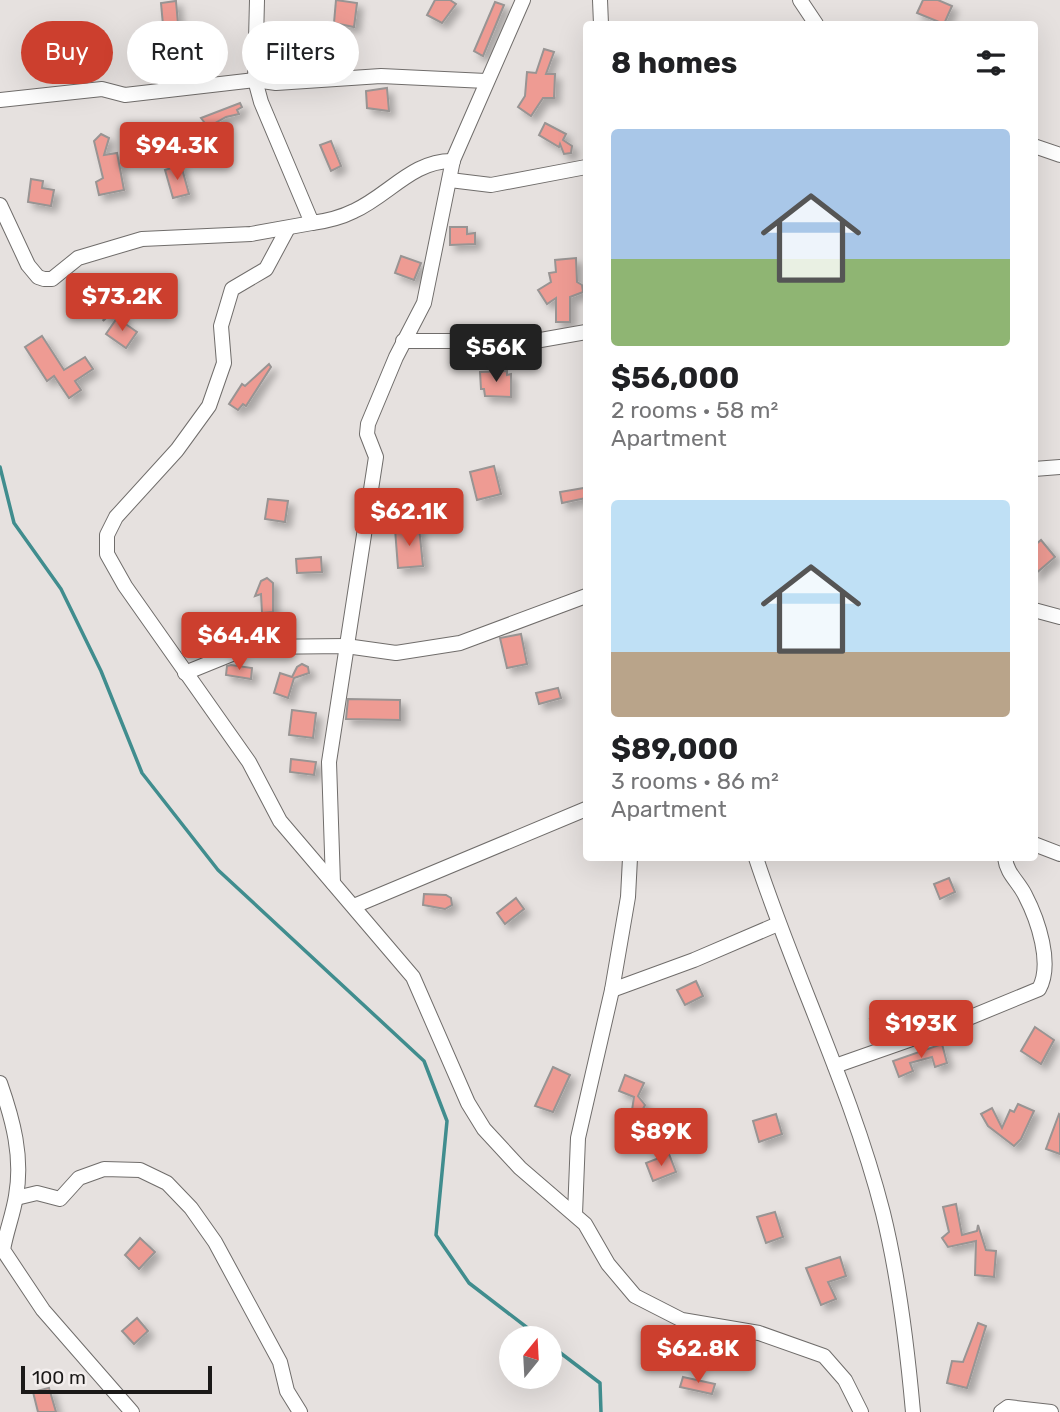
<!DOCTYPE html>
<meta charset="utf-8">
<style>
body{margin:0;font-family:Rubik,sans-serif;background:#f2f2f2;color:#202124;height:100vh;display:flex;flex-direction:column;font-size:26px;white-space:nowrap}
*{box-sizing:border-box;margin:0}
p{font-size:23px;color:#757577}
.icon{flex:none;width:38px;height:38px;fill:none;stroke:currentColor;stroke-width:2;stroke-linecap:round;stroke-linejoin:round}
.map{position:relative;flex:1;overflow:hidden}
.details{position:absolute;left:583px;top:21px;width:455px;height:840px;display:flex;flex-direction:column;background:#fff;border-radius:7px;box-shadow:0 7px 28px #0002}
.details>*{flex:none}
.hud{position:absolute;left:21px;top:21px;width:457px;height:63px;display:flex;gap:14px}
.needle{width:46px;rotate:18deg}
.fabs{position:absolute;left:499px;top:1326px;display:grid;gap:14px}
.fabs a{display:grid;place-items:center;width:63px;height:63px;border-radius:50%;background:#fff;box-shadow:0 7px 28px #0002;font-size:35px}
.scale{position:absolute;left:21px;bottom:18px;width:191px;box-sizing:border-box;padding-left:7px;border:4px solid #1b1918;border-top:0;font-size:19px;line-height:24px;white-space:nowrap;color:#1b1918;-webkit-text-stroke:5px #f3eeed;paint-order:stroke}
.price{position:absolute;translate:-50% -60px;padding:0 16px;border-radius:7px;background:#cc3f2e;color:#fff;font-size:23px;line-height:46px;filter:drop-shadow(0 2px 4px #0008)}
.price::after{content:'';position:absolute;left:50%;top:42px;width:21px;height:16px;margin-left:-10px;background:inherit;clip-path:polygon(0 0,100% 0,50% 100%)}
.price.on{background:#222;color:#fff}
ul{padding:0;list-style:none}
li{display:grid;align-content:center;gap:14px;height:371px;padding:0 28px}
li span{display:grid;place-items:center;height:217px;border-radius:7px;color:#555}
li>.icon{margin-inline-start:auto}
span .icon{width:126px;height:126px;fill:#fffc;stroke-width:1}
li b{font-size:30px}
h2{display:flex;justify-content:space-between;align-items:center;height:84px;padding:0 28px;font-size:30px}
.pill{padding:0 24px;border-radius:32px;background:#fff;box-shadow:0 7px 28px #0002;font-size:24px;line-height:63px}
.pill.on{background:#cc3f2e;color:#fff}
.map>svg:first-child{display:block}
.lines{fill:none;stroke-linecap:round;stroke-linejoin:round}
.stream{stroke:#408d8e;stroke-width:3.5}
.building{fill:#ee9b93;stroke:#989493;stroke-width:2;filter:url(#shadow)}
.minor-casing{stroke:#706d6b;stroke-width:16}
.minor{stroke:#fff;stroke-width:14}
</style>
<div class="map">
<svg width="1060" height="1412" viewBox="0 0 1060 1412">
<defs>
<filter id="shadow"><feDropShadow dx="5.5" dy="5.5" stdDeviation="3.5" flood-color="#0004"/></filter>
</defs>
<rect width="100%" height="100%" fill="#e6e1df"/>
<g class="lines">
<g class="stream">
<path d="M0,467L14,523L61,589L101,671L142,773L218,870L424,1061L447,1121L436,1235L469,1283L542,1339"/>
<path d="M550,1345L600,1383L601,1412"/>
</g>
</g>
<g class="building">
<path d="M336,0L357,3L354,27L334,23Z"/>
<path d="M435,0H450L456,4L442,23L427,15Z"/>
<path d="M923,0H938L952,6L944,24L917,13Z"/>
<path d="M176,1L178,24L163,25L161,3Z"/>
<path d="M495,2L504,5L483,56L474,51Z"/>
<path d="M544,49L554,52L546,74H555L554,98H543L531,116L518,107L525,96L527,72L536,73Z"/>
<path d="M63,61L87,63L86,75L62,72Z"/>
<path d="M387,88L389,111L367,108L366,91Z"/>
<path d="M240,103L242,107L237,110L239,114L226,117L208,127L201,118Z"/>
<path d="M545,123L566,134L563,140L572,146L571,153L564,154L560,144L559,147L539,135Z"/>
<path d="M101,134L109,138L104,155L117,153L124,190L99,195L96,182L103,178L94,141Z"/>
<path d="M331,141L341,166L331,171L320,145Z"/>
<path d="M181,165L189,194L173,198L165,170Z"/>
<path d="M31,179L43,181L42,188L54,190L51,206L28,202Z"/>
<path d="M450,227H467V234L475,233V244L450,245Z"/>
<path d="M401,256L421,263L414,280L395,273Z"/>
<path d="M576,258L577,282L582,285L583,292L570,297V322H556V298L547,304L538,290L551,282L549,273L556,272L555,260Z"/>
<path d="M114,294H123V303L103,321Z"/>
<path d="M117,318L137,332L126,348L106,334Z"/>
<path d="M42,336L64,370L85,357L93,369L75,381L81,390L69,398L54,376L47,381L25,347Z"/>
<path d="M269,364L271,367L246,406L243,404L238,410L229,404L242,384L245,386Z"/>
<path d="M507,371V375L511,374V397L485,396L484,389H481L480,372Z"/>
<path d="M494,466L501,494L477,500L470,472Z"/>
<path d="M584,488L586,498L562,503L560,492Z"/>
<path d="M268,499L288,501L285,522L265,519Z"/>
<path d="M419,527L423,566L398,568L395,529Z"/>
<path d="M1041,540L1055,557L1034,575V546Z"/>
<path d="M321,557L322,572L297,573L296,559Z"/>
<path d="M267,578L273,583V612L262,613L261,594L255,596L261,581Z"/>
<path d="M521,634L527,664L507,668L500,638Z"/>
<path d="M302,664L308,667L309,673L294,678L288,698L274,693L280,673L292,677L297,667Z"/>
<path d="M231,665L252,668L251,679L226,675L227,666Z"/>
<path d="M558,688L561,698L539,704L536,693Z"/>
<path d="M348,699L400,700V720L346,719Z"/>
<path d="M292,710L316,713L313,738L289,735Z"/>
<path d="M291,759L316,762L314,775L290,772Z"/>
<path d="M949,878L955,892L940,899L934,884Z"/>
<path d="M424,894L446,895L451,898L452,905L445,909L423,905Z"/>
<path d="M516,898L524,909L505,924L497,913Z"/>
<path d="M696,981L703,996L685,1005L677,990Z"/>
<path d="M894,1012L902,1030L879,1040L870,1019Z"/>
<path d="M1035,1027L1054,1040L1041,1064L1021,1051Z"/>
<path d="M942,1044L947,1063L935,1067L932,1057L910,1063L913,1071L899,1077L893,1061Z"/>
<path d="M553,1067L570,1075L553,1112L535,1106Z"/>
<path d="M625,1075L644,1083L638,1096L645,1105L641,1113L632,1110L634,1097L619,1091Z"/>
<path d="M1018,1104L1034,1111L1021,1139L1014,1146L988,1126L981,1114L992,1108L1002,1128L1010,1110L1014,1112Z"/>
<path d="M776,1114L782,1134L759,1142L753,1121Z"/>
<path d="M1059,1114L1060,1115V1154L1046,1149Z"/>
<path d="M669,1154L676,1172L653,1181L646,1163Z"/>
<path d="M956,1204L962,1235L977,1231L978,1225L986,1250L996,1251L994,1277L975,1275L976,1241L948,1247L942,1238L949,1232L943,1207Z"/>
<path d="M775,1212L783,1237L766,1243L757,1217Z"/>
<path d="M140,1238L155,1252L139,1269L125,1255Z"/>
<path d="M840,1257L846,1276L828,1282L836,1299L821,1305L806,1268Z"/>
<path d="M137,1318L148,1331L134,1344L122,1331Z"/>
<path d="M978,1323L986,1326L967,1388L947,1383L952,1361L963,1362Z"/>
<path d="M683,1377L715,1384L712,1394L680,1387Z"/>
<path d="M49,1388L56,1412H38L33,1392Z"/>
</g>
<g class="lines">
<g class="minor-casing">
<g id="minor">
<path d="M257,0L255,80L261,102L312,223C327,221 340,218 354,211C389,195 413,160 453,161"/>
<path d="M600,0L601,24"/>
<path d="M800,0L816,24"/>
<path d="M0,100L102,89L125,95L255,80L276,83L381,76L486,81"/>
<path d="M1034,146L1060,155"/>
<path d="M450,180L491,185L586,167"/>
<path d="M0,205L28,265L38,277L44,279H52L78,258L142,239L251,234L312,223"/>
<path d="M288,228L266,269L232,289L221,326L224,363L209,406L177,450L116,517L107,535V554L125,586L249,762L280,821L413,977L468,1103L484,1129L520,1168L585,1224L608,1264L635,1296L682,1320L759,1333L824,1356L845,1380L861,1412"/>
<path d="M403,341H535L586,332"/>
<path d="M1034,469L1060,467"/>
<path d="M1034,610L1060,617"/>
<path d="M185,673L249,647L346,646L396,653L460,643L586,596"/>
<path d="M1034,844L1060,854"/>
<path d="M756,858C795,977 852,1091 883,1213C899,1278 907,1345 913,1412"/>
<path d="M333,883L329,762L376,457L367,434L368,424L396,357L424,303L453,160L523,0"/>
<path d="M354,906L586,809"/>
<path d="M612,990L694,960L778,924"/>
<path d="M835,1066L949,1026L1039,989C1053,964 1038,920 1025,895C1018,881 1007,874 1005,858"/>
<path d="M0,1083C13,1120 23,1157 16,1196C13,1215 6,1232 3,1250L43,1310L132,1412"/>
<path d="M16,1198L37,1193L60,1199L79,1178L104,1169L140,1170L167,1183L191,1208L215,1242L280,1362L287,1391L300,1412"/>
<path d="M575,1214L578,1138L612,990L628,897L630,858"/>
<path d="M1001,1412L1008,1407L1051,1412"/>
</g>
</g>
<use href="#minor" class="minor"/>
</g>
</svg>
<div class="fabs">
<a><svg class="needle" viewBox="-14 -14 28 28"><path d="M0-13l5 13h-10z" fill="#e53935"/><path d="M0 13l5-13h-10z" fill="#757577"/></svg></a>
</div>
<div class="scale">100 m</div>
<b class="price" style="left:177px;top:182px">$94.3K</b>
<b class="price" style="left:122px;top:333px">$73.2K</b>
<b class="price on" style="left:496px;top:384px">$56K</b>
<b class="price" style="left:409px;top:548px">$62.1K</b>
<b class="price" style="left:239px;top:672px">$64.4K</b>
<b class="price" style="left:921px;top:1060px">$193K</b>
<b class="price" style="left:661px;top:1168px">$89K</b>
<b class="price" style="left:698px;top:1385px">$62.8K</b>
<div class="hud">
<a class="pill on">Buy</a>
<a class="pill">Rent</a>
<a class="pill">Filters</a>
</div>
<section class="details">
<h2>8 homes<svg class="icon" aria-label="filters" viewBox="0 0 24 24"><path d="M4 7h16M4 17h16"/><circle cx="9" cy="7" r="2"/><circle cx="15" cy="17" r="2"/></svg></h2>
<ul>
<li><span style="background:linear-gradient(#a9c7e8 60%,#8fb573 0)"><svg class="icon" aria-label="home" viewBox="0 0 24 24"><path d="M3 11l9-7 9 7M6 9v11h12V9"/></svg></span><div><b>$56,000</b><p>2 rooms · 58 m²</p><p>Apartment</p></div></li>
<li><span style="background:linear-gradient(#bfe0f5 70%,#b9a48a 0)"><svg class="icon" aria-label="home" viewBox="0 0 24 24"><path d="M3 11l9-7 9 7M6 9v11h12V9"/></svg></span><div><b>$89,000</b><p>3 rooms · 86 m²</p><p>Apartment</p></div></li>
</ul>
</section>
</div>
